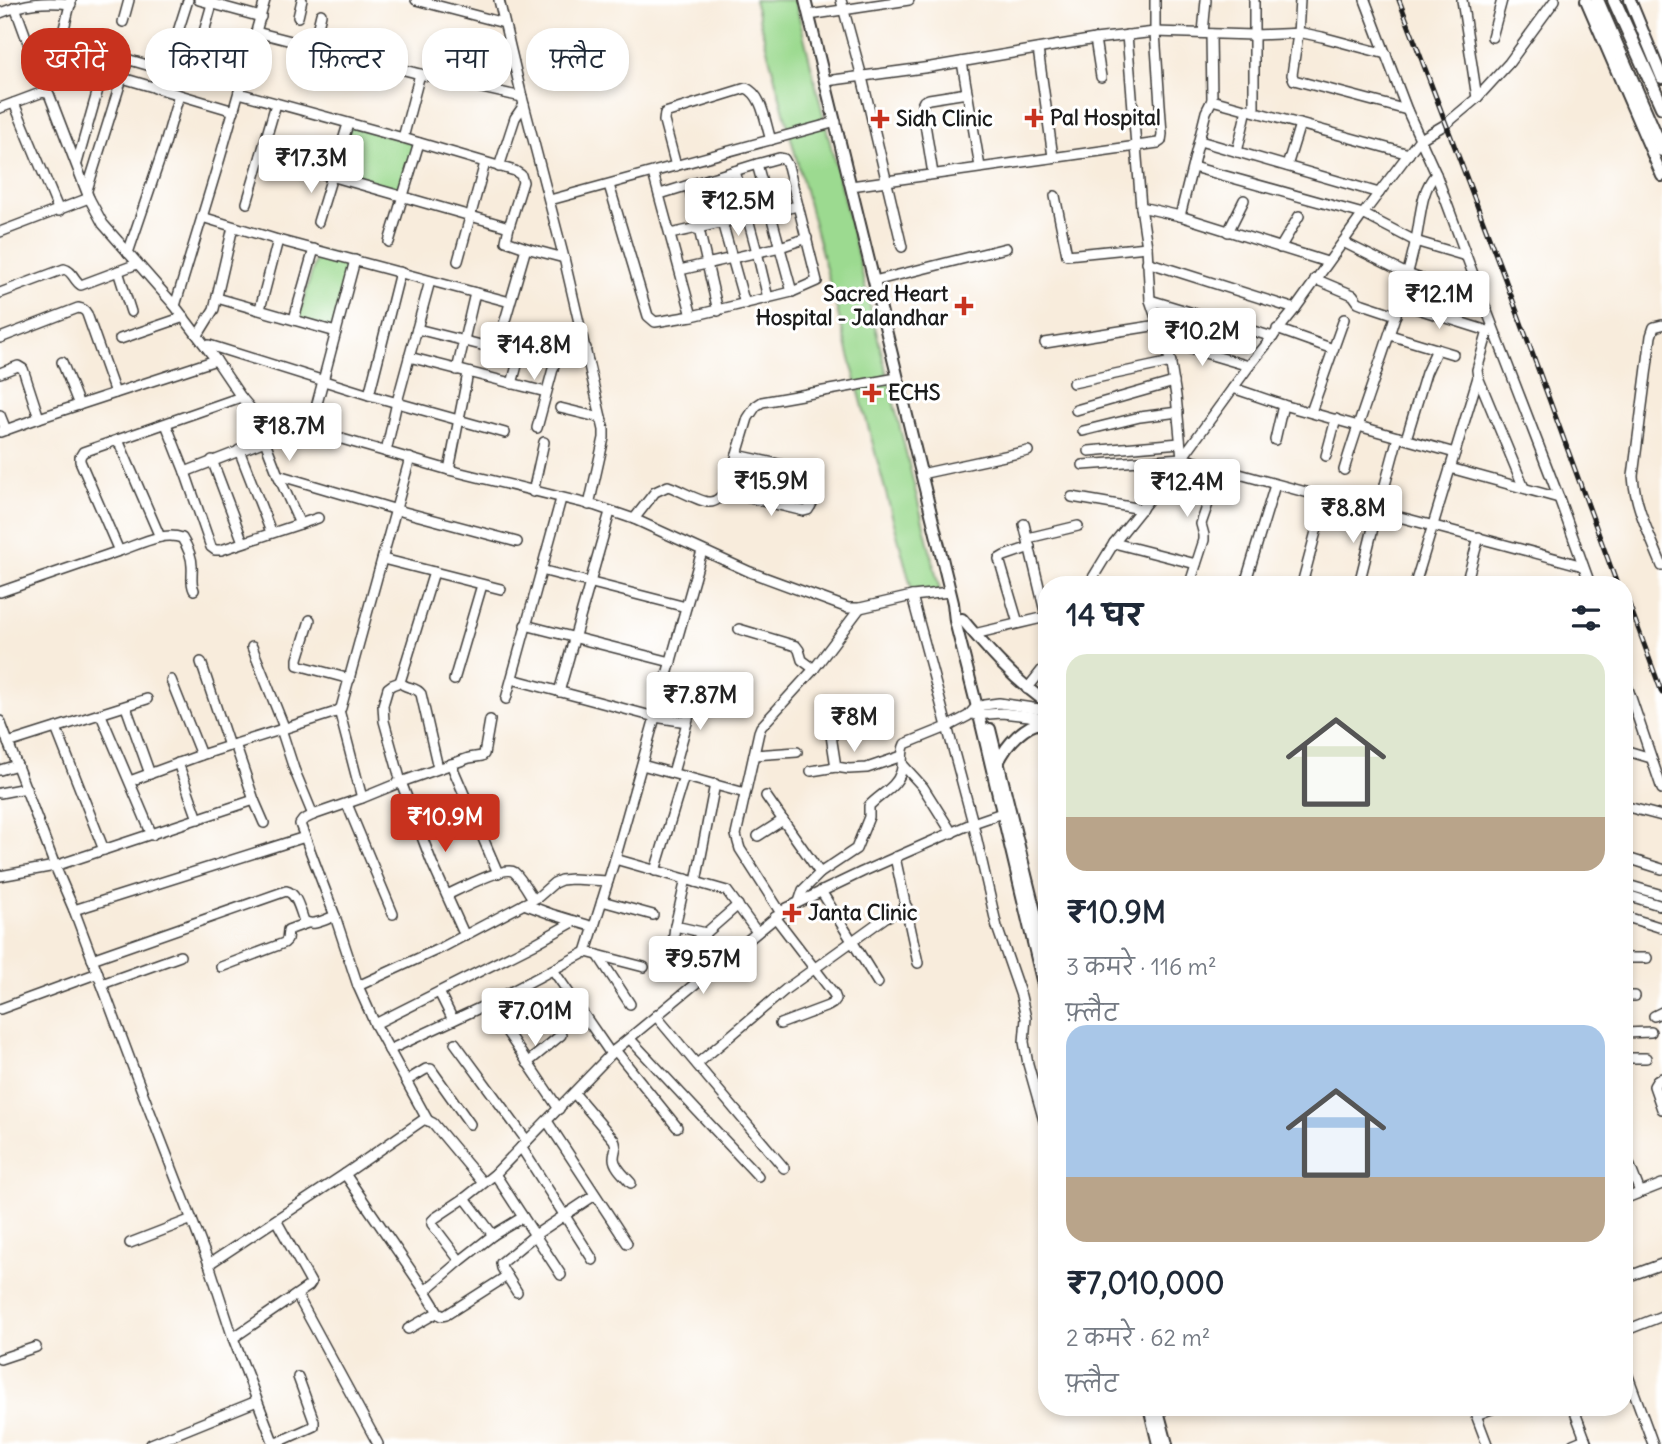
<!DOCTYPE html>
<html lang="hi">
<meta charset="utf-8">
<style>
body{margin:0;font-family:Delius,"Playpen Sans Deva",sans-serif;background:#f6f6f7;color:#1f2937;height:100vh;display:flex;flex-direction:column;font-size:26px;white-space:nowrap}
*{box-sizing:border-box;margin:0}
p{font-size:23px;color:#747a83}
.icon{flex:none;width:38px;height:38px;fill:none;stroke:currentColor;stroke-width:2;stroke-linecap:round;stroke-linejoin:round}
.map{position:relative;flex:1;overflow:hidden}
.panel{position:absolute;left:1038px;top:576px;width:595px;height:840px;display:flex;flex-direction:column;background:#fff;border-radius:28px;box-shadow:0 4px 10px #0003}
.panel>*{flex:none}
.banner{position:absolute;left:21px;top:28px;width:665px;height:63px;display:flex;gap:14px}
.price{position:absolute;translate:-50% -60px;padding:0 16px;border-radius:7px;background:#fff;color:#222;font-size:23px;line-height:46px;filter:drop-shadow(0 2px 4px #0008)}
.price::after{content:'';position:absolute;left:50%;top:42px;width:21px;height:16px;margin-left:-10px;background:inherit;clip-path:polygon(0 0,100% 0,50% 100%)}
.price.current{background:#c8321e;color:#fff}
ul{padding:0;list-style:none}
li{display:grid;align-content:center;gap:14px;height:371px;padding:0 28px}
li span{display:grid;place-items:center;height:217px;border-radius:21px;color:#555}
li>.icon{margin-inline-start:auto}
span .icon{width:126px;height:126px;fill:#fffc;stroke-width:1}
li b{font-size:30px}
h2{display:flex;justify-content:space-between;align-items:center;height:84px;padding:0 28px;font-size:30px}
.chip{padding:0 24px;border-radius:28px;background:#fff;box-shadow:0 4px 10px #0003;font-size:24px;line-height:63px}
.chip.current{background:#c8321e;color:#fff}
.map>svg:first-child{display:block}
.green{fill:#9cda90;stroke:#5c7b56;stroke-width:2}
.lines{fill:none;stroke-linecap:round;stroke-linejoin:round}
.minor-casing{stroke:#3d3b39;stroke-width:12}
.major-casing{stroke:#3d3b39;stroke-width:14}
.highway-casing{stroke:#3d3b39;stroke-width:16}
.minor{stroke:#fff;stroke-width:9}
.major{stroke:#fff;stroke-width:10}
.highway{stroke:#fff;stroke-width:12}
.rail-casing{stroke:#1c1c1c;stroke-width:5}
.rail{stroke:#fff;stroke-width:2.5;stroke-dasharray:8;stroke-linecap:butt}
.poi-dot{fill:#c8321e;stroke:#fff;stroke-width:2.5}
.labels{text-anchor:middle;stroke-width:6;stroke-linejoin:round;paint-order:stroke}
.poi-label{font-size:21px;font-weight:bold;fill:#1c1c1c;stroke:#fff;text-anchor:start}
</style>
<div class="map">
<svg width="1662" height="1444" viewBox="0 0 1662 1444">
<rect width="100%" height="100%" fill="#fff"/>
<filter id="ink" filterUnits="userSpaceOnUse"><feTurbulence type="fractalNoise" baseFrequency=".0143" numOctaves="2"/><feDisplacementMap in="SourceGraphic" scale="14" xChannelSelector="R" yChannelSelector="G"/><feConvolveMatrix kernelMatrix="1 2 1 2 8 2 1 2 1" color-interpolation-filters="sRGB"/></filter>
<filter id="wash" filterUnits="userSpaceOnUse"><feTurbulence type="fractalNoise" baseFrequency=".00686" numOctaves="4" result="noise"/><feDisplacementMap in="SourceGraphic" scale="28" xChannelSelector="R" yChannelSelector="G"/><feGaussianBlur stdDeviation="1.57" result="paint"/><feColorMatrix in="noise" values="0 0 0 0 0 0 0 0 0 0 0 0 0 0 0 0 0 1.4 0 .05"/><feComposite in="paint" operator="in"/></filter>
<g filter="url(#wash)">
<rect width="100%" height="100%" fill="#f8ecdc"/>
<g class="green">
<path d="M754,0H795L940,591L913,594Z"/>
<path d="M349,125L418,144L403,196L336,176Z"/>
<path d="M318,251L354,260L336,330L298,319Z"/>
</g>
</g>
<g filter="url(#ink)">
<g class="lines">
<g class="minor-casing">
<g id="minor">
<path d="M199,0L261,17"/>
<path d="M416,0L504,23"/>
<path d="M499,0L522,97L564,258L604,430V438L589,505"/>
<path d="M841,0L862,77L902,247"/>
<path d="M1300,0L1298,34L1292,75L1294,80L1407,110"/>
<path d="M1365,0L1407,110L1436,174L1483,301L1559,498L1590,584"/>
<path d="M1462,0L1477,98"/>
<path d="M15,7L46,92"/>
<path d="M0,13C26,3 43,1 71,4"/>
<path d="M809,15L909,0"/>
<path d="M298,17L302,0"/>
<path d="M123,22L129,0"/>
<path d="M256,32L420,74L522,97"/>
<path d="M1203,33L1206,0"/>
<path d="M1211,34L1212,100L1409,154"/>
<path d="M1127,35L1141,207L1147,247L1150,300L1170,359L1176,396L1182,458C1315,496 1449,529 1583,566"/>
<path d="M1492,37L1502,0"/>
<path d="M1095,39L1101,77"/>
<path d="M61,40L71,1"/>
<path d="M174,44L188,0"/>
<path d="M30,47L61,40L154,67L159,71L155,88"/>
<path d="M313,47L321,14"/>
<path d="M1038,49L1053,157"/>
<path d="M962,62L980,167"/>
<path d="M37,65L65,61L234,111"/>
<path d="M194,67L212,4"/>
<path d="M826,81L931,67L1095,39L1155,32L1253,35L1303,33L1322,37L1386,54"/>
<path d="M239,93L403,138L515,171L521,175L523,182L509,227L506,241L526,248L564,258"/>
<path d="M1212,100L1206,112L1180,216L1327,262"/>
<path d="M14,103L59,211"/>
<path d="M0,108L43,92L49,94L89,198L103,224L175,306L216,360L241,397L251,409L259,415L449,470L596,506L634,519L750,572L848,608H860L912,596L950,592"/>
<path d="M1254,111V0"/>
<path d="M403,138L420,74"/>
<path d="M1200,141L1379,193"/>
<path d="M1237,152L1247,109"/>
<path d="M261,156L509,227"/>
<path d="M77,163L103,72"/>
<path d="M676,166L664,121L665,113L746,88C763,95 765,123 771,140"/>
<path d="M1287,166L1300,124"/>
<path d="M499,167L515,118L524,105"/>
<path d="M1193,167L1363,214L1415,241L1466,256"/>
<path d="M735,171L757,252L768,298"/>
<path d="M653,173L692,316L792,292L817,281L788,166L784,159L779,158L757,164"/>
<path d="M933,174L922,105L924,101L929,99L967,93"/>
<path d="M712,178L722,222L745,304"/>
<path d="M609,185L648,316L655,322L692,316"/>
<path d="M689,186L718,311"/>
<path d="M851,186L1158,143L1161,141L1162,134L1155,32V0"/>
<path d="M87,190L128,59"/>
<path d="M660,194L757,164L792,292"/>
<path d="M1055,196L1067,255L1147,247"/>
<path d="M550,200L836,122"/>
<path d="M247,203L276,104"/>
<path d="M1141,207L1180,216"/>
<path d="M202,217L278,240L510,302"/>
<path d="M318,222L348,124"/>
<path d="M0,232L89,198"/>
<path d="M1228,232L1244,200"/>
<path d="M670,234L798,206"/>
<path d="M389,242L419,143"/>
<path d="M1343,242L1407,274L1483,301"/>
<path d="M1280,248L1299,216"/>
<path d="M128,253L165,144L179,95"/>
<path d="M458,261L485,163"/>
<path d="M1147,262L1295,309"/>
<path d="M680,270L780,247L807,238"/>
<path d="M118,271L131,312"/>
<path d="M1315,279L1353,295L1358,302L1363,304L1396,315"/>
<path d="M874,281L1006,248"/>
<path d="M0,293L64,269C73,271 74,281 81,285L137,264"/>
<path d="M217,298L336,332"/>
<path d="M1150,300L1273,337"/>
<path d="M1399,303L1488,331L1477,370L1478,377L1415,584"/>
<path d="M175,306L220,158L265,0"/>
<path d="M260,309L278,240"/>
<path d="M294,319L314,249"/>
<path d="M1662,325L1654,327L1651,336L1633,476C1635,507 1651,538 1662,566"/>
<path d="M417,329L489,347"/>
<path d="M1277,329L1333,349"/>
<path d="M198,335L214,309L233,227"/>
<path d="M525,335L507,328L504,324L526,248"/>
<path d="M1390,335L1453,354"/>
<path d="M0,338L78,308C83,309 85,310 87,314L115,393"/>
<path d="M120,339L184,317"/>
<path d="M1164,341L1249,366"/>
<path d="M1045,343L1158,325"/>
<path d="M206,346L209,345L369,395L505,433"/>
<path d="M409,357L546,392"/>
<path d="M62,362L79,405"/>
<path d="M457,370L475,293"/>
<path d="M0,373L18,366L23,369L39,418"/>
<path d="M1478,377L1524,488"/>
<path d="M1073,383L1171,362"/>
<path d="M512,384L525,335L586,348"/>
<path d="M1233,388L1283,405L1455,453"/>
<path d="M369,395L400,272"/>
<path d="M560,408L601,418"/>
<path d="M1076,410L1174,382"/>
<path d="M1311,412L1344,319"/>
<path d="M254,413L278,475L300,524"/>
<path d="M0,415L6,430"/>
<path d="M166,424L185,472L211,547L215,550H221L318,518"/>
<path d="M537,428L560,343"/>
<path d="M310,430L355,260"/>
<path d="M1083,431L1140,417L1178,412"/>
<path d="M0,432L39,418L216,360"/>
<path d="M1406,439L1426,373L1437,349"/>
<path d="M118,440L160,537"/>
<path d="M1275,440L1283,405"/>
<path d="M239,450L271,532"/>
<path d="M1089,451L1180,443"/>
<path d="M386,452L397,402L430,281"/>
<path d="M1326,456L1336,419"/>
<path d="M212,460L243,542"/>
<path d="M1083,465L1182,458"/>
<path d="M1450,468L1559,498"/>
<path d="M449,470L468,373"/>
<path d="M1344,470C1367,393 1399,318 1416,239C1421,218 1420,191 1436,174"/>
<path d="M185,472L265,441"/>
<path d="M921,474L1028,451"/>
<path d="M278,475L397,510L517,542"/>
<path d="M1385,485L1398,437"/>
<path d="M533,492L544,442"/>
<path d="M725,492L804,511L808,510C814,502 820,485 818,475L810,471L737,455"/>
<path d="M1072,497L1142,509"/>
<path d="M634,519L655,492L668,486C678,489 702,503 710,502C718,502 724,493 727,488L748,418L756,406L762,402L897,378"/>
<path d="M1024,524L1046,616"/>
<path d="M1028,538L1078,526"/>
<path d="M1114,543L1196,564"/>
<path d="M119,551C138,545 162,531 182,538C187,546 192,557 192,566C193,575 190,582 194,590"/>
<path d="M383,559L501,589"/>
<path d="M541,570L686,607"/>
<path d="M434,572L400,682C405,689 416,686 421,694L438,768"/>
<path d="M1191,580L1204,540V535L1201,524L1220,469"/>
<path d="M1467,580L1482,584"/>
<path d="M1089,584L1114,543L1182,458L1249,366L1295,309L1363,214L1419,140L1446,124L1477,98L1509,63L1555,0"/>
<path d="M1245,584L1275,485"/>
<path d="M1302,584L1325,498"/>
<path d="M1359,584L1377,512"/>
<path d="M1466,584L1479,537"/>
<path d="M0,592L119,551L80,461V457L83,452L241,397"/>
<path d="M912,596L973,823L997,927L1021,996L1026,1018L1024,1042L1028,1064L1046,1128"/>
<path d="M310,620L298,659V665L350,679"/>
<path d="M1018,623L999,559L1004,556L1030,547"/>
<path d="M525,625L671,662"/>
<path d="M739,629L796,646L799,650L802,660L814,669"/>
<path d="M974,634L1046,617"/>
<path d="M252,647L284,727"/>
<path d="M201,662L229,746"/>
<path d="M1624,677L1662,789"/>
<path d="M512,679L655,717L687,722"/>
<path d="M171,680L201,755"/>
<path d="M454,680L482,585"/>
<path d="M400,682L392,685L388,688L383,705L384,721L401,782L432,863L465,936"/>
<path d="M1027,689L1046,665"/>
<path d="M559,692L610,512"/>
<path d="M506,699L561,499"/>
<path d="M126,707L150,774"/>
<path d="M339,710L362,798"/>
<path d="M101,715L152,835"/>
<path d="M975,715L1002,713L1029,716L1046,720"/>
<path d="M0,721L55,866L74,910L135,1073L209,1264L233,1338L274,1444"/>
<path d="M56,728L104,850"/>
<path d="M281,729L294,769L313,815"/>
<path d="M830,729L836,767"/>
<path d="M8,743L147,699"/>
<path d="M235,744L254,800L264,823"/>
<path d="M1624,750L1651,758"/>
<path d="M754,755L797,752"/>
<path d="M178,763L198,819"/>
<path d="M451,764L498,873"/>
<path d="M642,765L745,793"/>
<path d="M903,765L923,787L952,833"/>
<path d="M0,770L17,765"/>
<path d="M811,771L836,767L849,769L867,768L902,756"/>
<path d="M673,773L698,683"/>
<path d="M130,781L201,755L336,712L341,708L410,458"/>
<path d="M0,793L26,788"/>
<path d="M766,796L820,873"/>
<path d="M347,804L393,914"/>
<path d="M1624,806L1662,816"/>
<path d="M758,836L783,820"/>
<path d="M895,857L918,963"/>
<path d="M1624,857L1662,869"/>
<path d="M615,859L727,891L757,932"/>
<path d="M655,871L684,776"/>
<path d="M0,876L55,866L254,800"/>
<path d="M686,879L675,926L672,951L674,954H677L706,933L738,905"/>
<path d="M696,882L715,784"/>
<path d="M1624,884L1662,895"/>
<path d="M821,891L878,983"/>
<path d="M1624,894L1662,906"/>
<path d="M447,895C458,890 505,865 514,872C521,878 528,891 533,899"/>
<path d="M602,901L653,915"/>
<path d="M799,902L803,890L820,873L856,849L869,817V806C880,794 896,788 901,772C904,763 900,754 905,744L947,727L968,716L976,707L984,705L999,703L1046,710"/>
<path d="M524,904L551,914L594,927"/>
<path d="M74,910L305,837"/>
<path d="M781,913L740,849L736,835L759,732L761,727L814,669L860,608"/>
<path d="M1624,916L1662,928"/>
<path d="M775,917L834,994L836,999L833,1003L828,1006L780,1024"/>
<path d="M675,926L706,933"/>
<path d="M586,952L615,859L702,551"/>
<path d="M598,955L630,1004"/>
<path d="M1624,958H1647"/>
<path d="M92,959L286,891C297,893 300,911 304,921C313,927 326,919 335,916"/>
<path d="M221,967L284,943L287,940L288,930L307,923"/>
<path d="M553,970L611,1054"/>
<path d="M102,984L180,956"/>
<path d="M358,986L443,947L524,904L538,897L554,883L561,880L572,879L608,881"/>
<path d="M439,992L453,1020"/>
<path d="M1624,996H1635"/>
<path d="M488,1004L559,1109"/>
<path d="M0,1009L98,973"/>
<path d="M656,1016L784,1168"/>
<path d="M1654,1016L1662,1012"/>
<path d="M375,1024L536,943L575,921"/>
<path d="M1624,1033L1651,1032"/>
<path d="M630,1039L758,1176"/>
<path d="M455,1043L527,1141"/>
<path d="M389,1050L488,1004L586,952L644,967"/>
<path d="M615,1050L677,1127"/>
<path d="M1624,1058H1646"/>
<path d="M527,1063L561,1035"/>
<path d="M697,1064L786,989L886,917L907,907"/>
<path d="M1662,1078L1657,1081L1654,1086L1662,1109"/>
<path d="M406,1081L426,1069H431L470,1124"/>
<path d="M574,1093L614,1140C618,1150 614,1149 614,1158C614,1167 626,1177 631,1183"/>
<path d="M428,1121L375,1024L358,986L335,916L300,824L303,820L313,815L362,798L401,782L469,758L482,756L484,754L490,720"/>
<path d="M547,1121L627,1243"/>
<path d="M521,1147L593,1260"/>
<path d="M1624,1151L1640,1192"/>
<path d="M345,1174L425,1291L438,1312L408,1329"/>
<path d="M495,1174L561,1275"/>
<path d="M1624,1199L1662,1184"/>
<path d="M493,1235L523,1217"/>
<path d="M130,1243L192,1219"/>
<path d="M460,1261L432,1224V1221L435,1218L465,1198L495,1174L615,1050L787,908L862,872L973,823L1002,813"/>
<path d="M209,1264L345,1174L423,1120H427L433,1123L483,1183"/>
<path d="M1624,1278L1662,1264"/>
<path d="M425,1291L460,1261L493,1235L465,1198"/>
<path d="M517,1292L502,1268L501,1263L535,1235L595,1195"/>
<path d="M297,1295L378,1444"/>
<path d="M438,1312L441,1316L446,1315L507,1276"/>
<path d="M1624,1331L1662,1316"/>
<path d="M233,1338L309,1286L311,1283L276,1220"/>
<path d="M0,1359L36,1347"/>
<path d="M1624,1365L1653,1444"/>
<path d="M1473,1407L1487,1444"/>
<path d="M1573,1407L1587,1444"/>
<path d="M1476,1415L1497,1407"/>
<path d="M151,1444L257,1401"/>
<path d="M274,1444L314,1426V1421L298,1377"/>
<path d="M1573,1444L1585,1439"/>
</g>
</g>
<g class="major-casing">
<g id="major">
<path d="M805,0L953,603L955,621L979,715L1046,997"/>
<path d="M1586,0L1662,176"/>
<path d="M1630,0L1662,78"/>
<path d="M962,619C988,650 1013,679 1046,702"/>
<path d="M990,729L1046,956"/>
<path d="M998,763C1007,743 1024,725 1046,721"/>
<path d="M1149,1407L1158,1444"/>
<path d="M1157,1407L1167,1444"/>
</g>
</g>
<g class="highway-casing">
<g id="highway">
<path d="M1597,0L1662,150"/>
<path d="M1614,0L1662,107"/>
</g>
</g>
<use href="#minor" class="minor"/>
<use href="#major" class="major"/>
<use href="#highway" class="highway"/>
<g class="rail-casing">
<g id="rail">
<path d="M1399,0L1505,279L1617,584"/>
<path d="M1624,590L1662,693"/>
</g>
</g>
<use href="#rail" class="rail"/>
</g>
</g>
<g class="poi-dot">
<path d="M1030.5 107.5h7v7h7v7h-7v7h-7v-7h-7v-7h7z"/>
<path d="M876.5 108.5h7v7h7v7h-7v7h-7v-7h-7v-7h7z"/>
<path d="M960.5 295.5h7v7h7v7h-7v7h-7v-7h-7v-7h7z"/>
<path d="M868.5 382.5h7v7h7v7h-7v7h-7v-7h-7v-7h7z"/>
<path d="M788.5 902.5h7v7h7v7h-7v7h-7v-7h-7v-7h7z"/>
</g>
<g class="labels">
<g class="poi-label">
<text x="1050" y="125">Pal Hospital</text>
<text x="896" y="126">Sidh Clinic</text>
<text x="948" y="301" text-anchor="end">Sacred Heart<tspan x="948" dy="24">Hospital - Jalandhar</tspan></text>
<text x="888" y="400">ECHS</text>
<text x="808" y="920">Janta Clinic</text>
</g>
</g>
</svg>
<b class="price" style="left:311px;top:195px">₹17.3M</b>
<b class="price" style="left:738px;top:238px">₹12.5M</b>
<b class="price" style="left:1439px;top:331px">₹12.1M</b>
<b class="price" style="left:1202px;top:368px">₹10.2M</b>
<b class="price" style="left:534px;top:382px">₹14.8M</b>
<b class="price" style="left:289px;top:463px">₹18.7M</b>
<b class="price" style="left:771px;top:518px">₹15.9M</b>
<b class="price" style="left:1187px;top:519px">₹12.4M</b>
<b class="price" style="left:1353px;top:545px">₹8.8M</b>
<b class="price" style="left:700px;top:732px">₹7.87M</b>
<b class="price" style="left:854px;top:754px">₹8M</b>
<b class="price current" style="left:445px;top:854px">₹10.9M</b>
<b class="price" style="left:703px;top:996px">₹9.57M</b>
<b class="price" style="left:535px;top:1048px">₹7.01M</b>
<div class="banner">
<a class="chip current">खरीदें</a>
<a class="chip">किराया</a>
<a class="chip">फ़िल्टर</a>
<a class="chip">नया</a>
<a class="chip">फ़्लैट</a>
</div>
<section class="panel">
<h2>14 घर<svg class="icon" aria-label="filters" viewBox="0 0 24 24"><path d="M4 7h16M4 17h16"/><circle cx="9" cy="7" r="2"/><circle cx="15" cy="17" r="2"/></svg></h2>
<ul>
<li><span style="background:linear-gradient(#dfe7d0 75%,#b9a48a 0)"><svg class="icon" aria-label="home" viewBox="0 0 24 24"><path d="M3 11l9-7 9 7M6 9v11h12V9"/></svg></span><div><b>₹10.9M</b><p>3 कमरे · 116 m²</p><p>फ़्लैट</p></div></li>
<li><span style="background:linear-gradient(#a9c7e8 70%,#b9a48a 0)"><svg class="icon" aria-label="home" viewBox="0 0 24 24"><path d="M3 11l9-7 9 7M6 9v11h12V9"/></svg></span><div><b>₹7,010,000</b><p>2 कमरे · 62 m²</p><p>फ़्लैट</p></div></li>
</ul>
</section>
</div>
